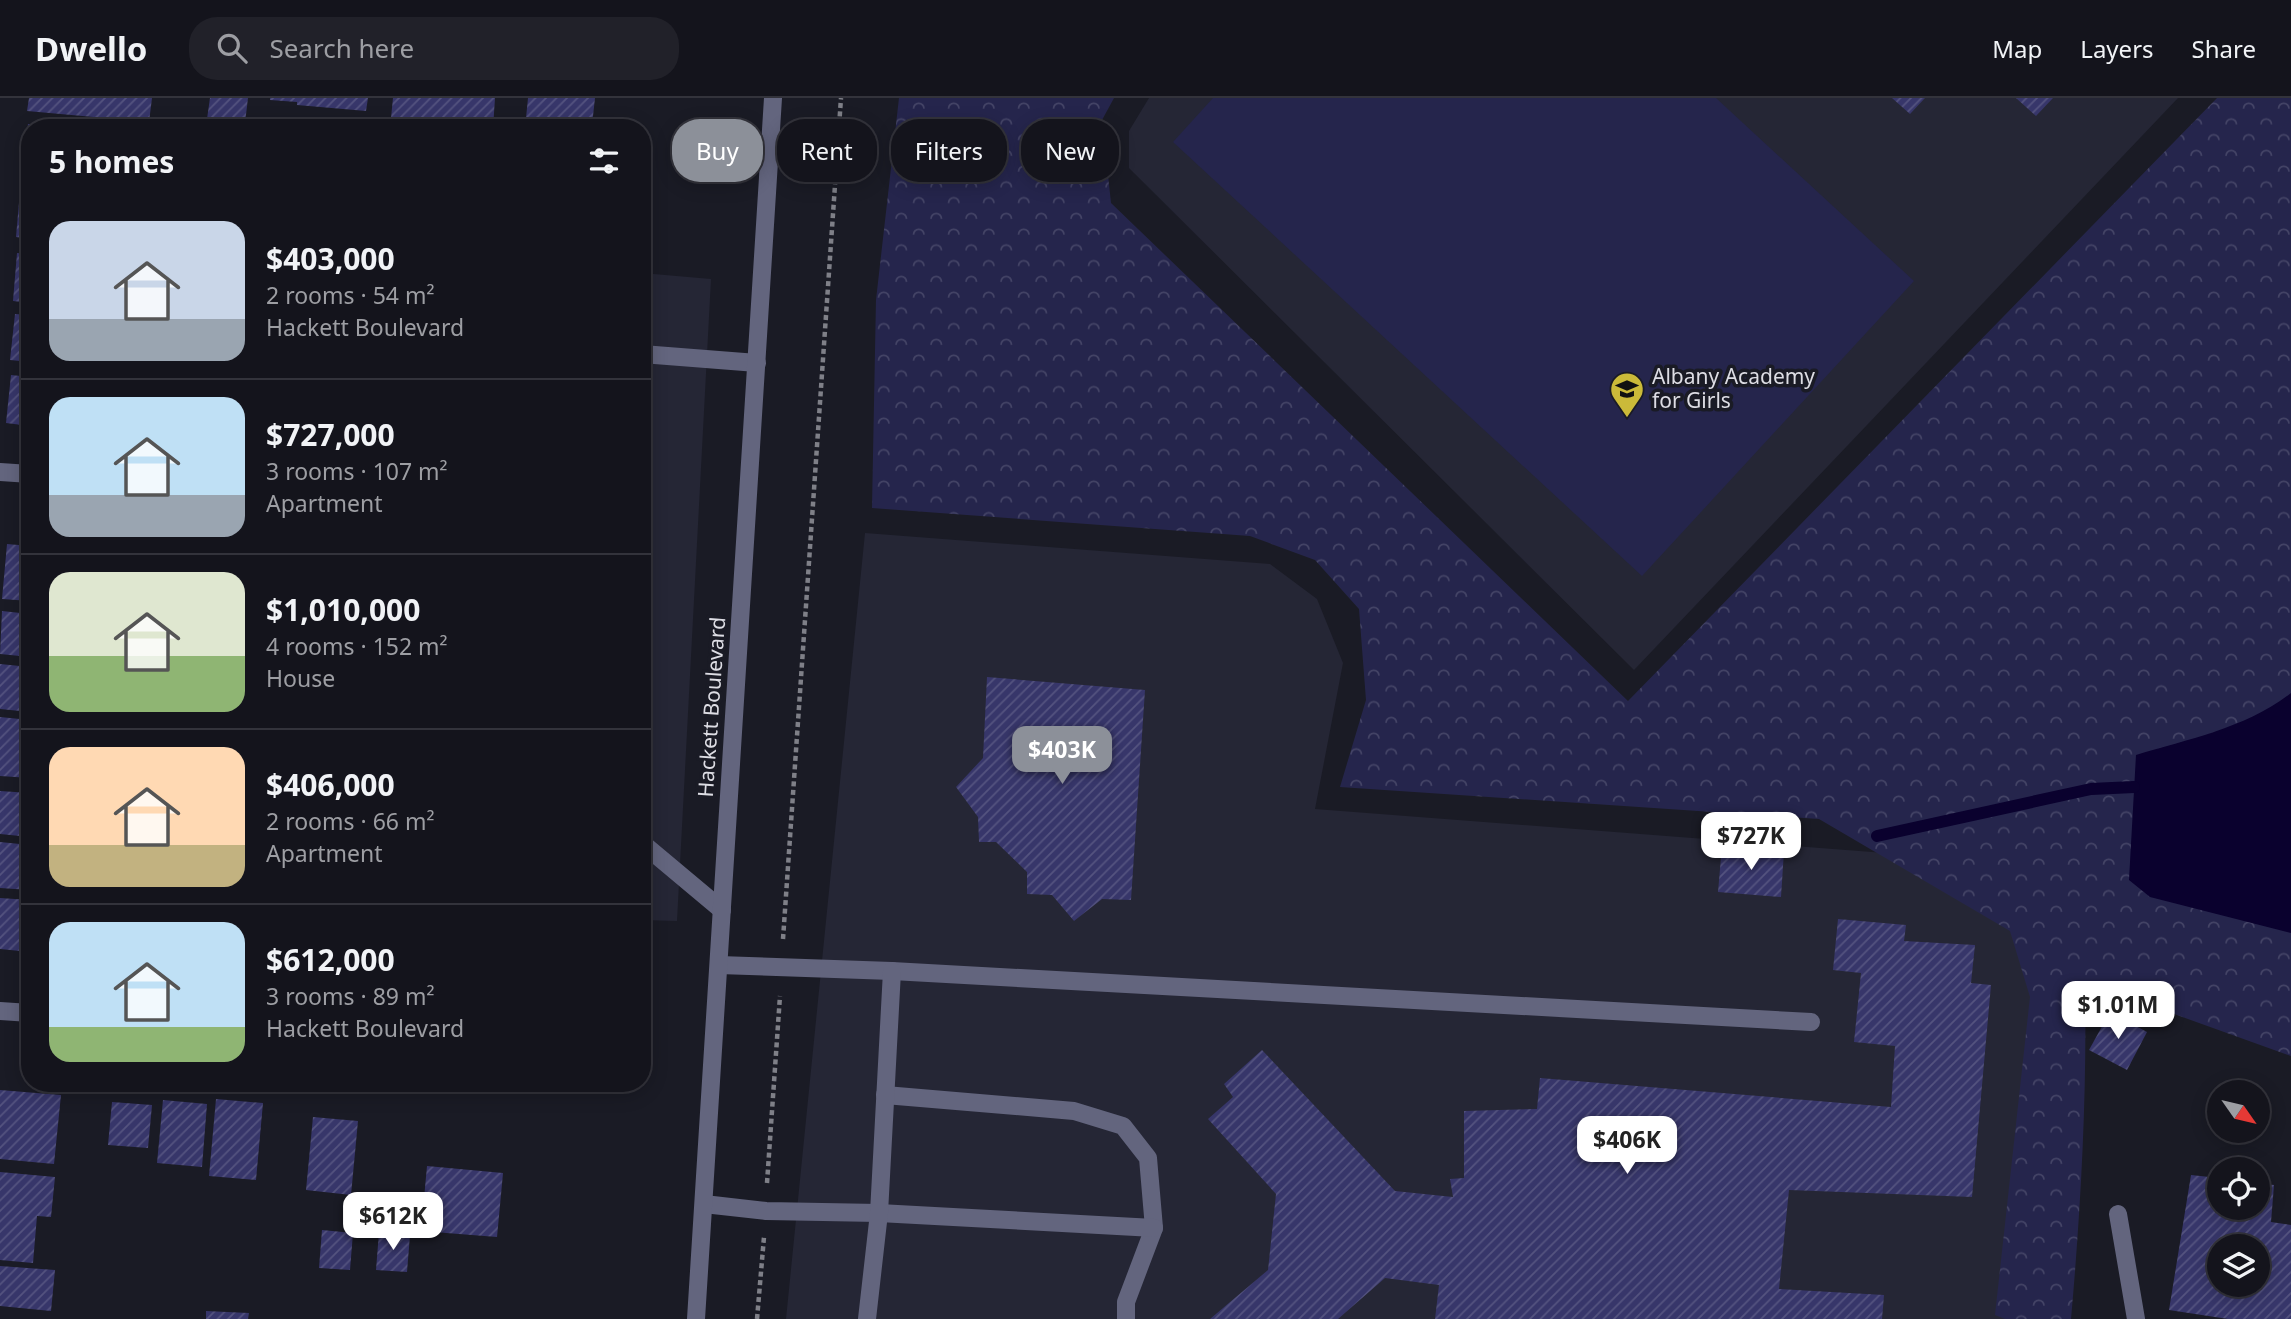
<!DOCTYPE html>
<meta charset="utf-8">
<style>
body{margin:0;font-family:"Noto Sans",sans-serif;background:#212129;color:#f1f3f6;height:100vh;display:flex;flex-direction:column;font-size:26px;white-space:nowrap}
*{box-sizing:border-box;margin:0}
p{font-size:23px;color:#9d9ea3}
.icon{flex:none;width:38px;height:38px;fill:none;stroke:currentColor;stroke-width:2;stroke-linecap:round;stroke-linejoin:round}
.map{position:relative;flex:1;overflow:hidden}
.sheet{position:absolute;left:21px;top:21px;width:630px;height:973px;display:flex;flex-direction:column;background:#14141c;border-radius:28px;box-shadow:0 4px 18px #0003,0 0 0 2px #33333b}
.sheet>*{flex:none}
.guide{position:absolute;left:672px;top:21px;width:665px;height:63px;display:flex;gap:14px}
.needle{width:46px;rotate:124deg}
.controls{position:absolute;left:2207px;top:982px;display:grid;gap:14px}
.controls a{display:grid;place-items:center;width:63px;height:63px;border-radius:50%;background:#14141c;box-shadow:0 4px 18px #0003,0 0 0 2px #33333b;font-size:35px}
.price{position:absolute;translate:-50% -60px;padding:0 16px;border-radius:14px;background:#fff;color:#222;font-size:23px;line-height:46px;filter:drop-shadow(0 2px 4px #0008)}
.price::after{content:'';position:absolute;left:50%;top:42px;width:21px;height:16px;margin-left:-10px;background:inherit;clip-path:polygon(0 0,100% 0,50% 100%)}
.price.current{background:#8c9099;color:#fff}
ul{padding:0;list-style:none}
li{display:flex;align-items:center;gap:21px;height:175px;padding:0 28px}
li+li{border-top:2px solid #33333b}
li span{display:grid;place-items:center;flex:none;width:196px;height:140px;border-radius:21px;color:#555}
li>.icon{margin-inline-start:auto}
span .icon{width:84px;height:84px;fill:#fffc;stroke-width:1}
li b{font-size:30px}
h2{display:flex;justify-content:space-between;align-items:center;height:84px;padding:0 28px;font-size:30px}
.pill{padding:0 24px;border-radius:28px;background:#14141c;box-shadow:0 4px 18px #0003,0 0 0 2px #33333b;font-size:24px;line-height:63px}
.pill.current{background:#8c9099;color:#fff}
header{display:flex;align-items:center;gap:42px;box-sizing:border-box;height:98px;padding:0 35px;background:#14141c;border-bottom:2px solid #33333b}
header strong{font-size:33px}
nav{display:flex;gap:38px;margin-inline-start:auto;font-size:24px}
.search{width:490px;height:63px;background:#212129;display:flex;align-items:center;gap:18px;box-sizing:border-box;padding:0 24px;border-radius:28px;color:#9d9ea3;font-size:26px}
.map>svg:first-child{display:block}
.built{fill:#252635}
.forest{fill:url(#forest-crowns)}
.garden{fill:#25254c}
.water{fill:#0a012e}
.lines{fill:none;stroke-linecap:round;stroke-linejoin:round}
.stream{stroke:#0a012e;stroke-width:12}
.building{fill:url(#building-hatch);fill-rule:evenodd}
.path{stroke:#7f8088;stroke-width:4.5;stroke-dasharray:5 3.5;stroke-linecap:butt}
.minor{stroke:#63657e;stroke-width:18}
.labels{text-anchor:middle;stroke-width:7;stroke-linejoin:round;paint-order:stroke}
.poi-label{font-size:21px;fill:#dddde4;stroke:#1a1b25;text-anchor:start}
.street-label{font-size:21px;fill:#dddde4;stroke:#1a1b25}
</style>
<header>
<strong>Dwello</strong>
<div class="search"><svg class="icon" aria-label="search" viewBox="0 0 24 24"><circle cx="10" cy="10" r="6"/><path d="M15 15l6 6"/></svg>Search here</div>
<nav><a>Map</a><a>Layers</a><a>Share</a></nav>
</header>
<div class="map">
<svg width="2291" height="1221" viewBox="0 0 2291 1221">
<defs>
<pattern id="forest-crowns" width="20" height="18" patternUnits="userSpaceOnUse" patternTransform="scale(1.75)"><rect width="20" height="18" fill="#25254c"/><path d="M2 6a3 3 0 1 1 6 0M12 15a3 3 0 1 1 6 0" fill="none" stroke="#446"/></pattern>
<pattern id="building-hatch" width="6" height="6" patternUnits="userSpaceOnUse" patternTransform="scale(1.75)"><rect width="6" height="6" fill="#37366a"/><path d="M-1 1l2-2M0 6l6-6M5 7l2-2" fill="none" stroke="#54537f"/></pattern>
</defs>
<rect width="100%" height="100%" fill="#1a1b25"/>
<g class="built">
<path d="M1149,0H2178L1634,572L1129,70V33Z"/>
<path d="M642,175L711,181L677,823L642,822Z"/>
<path d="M865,435L1270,466L1317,501L1343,565L1315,711L2068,769L2037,1221H786Z"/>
</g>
<path class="forest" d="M899,0H1114L1102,22L1111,105L1628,603L2217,0H2291V958L2085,884C2087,997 2081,1109 2071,1221H2005L1995,1217L2030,899L2010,833L1819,721L1340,689L1366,602L1359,511L1315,462L1250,438L872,410L876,202Z"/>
<path class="garden" d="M1213,0H1716L1914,183L1642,478L1173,44Z"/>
<path class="water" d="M2291,595V835L2150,799L2129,782L2136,657C2189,641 2246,630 2291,595Z"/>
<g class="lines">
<path class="stream" d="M1877,738L2091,691L2134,689"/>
</g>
<g class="building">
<path d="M29,0H152L149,24L27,13Z"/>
<path d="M210,0H248L245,25L207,21Z"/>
<path d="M270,0H368L366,13L297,7V4L270,2Z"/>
<path d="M393,0H495L493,30H390Z"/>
<path d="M528,0H595L592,27L605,28V30H525Z"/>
<path d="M1892,0H1925L1910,16Z"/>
<path d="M2016,0H2053L2036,18Z"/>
<path d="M28,26H30V80L23,79Z"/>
<path d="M20,93H30V141L16,139Z"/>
<path d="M17,155L30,156V205L13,203Z"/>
<path d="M15,216L30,217V264L10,262Z"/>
<path d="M11,277L30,279V328L6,325Z"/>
<path d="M7,446L30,448V503L2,501Z"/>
<path d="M2,513L30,516V559L0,556Z"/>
<path d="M0,566L30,569V614L0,611Z"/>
<path d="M987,579L1145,592L1131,802L1102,801L1074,823L1052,797L1027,796V774L996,744H979L978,719L956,689L983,660Z"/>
<path d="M0,619L30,622V680L0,678Z"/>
<path d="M0,693L30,695V739L0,736Z"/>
<path d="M0,744L30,747V792L0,790Z"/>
<path d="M1722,748L1784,753L1781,799L1718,794Z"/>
<path d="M0,800L30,802V854L0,851Z"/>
<path d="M1838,821L1906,827L1904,843L1975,847L1971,885L1991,887L1972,1099L1789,1092L1779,1191L1884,1197L1882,1221H1435L1439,1187L1385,1180L1338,1221H1210L1268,1172L1276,1096L1208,1021L1233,999L1224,986L1262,952L1395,1093L1453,1099L1450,1081L1464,1080V1013L1537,1011L1540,980L1891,1009L1895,948L1854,944L1861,875L1833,872Z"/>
<path d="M2110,914L2147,934L2127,972L2089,952Z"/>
<path d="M0,992L61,997L54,1066L0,1061Z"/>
<path d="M216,1001L263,1005L256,1082L209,1078Z"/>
<path d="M163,1002L207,1006L202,1069L157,1065Z"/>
<path d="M112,1004L152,1007L148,1050L108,1047Z"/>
<path d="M313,1019L358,1023L351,1097L306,1092Z"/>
<path d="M427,1068L503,1075L497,1139L421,1133Z"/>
<path d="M0,1074L55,1079L51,1119L37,1118L33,1165L0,1162Z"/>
<path d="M2191,1077L2219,1080V1110H2258V1085L2274,1087L2271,1124L2291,1127V1221H2228L2169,1212ZM2219,1148H2258V1186H2219Z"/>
<path d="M322,1132L353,1135L350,1172L319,1170Z"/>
<path d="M379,1134L410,1137L407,1174L376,1172Z"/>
<path d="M0,1168L55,1172L51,1213L0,1208Z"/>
<path d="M206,1213L249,1215L248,1221H206Z"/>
</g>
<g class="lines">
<g class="path">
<path d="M783,841L841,0"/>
<path d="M767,1085L780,898"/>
<path d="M757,1221L764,1139"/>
</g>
<g class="minor">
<path d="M642,256L757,265"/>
<path d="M0,374L30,376"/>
<path d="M642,745L722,812"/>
<path d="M719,867L892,873L1811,924"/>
<path d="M0,913L30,915"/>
<path d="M885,997L1074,1013L1123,1028L1148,1060L1154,1130L1126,1204V1221"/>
<path d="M704,1106L766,1113L879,1115L1154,1130"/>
<path d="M2118,1116L2136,1221"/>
<path d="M696,1221L773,0"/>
<path d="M867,1221L879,1115L892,873"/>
</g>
</g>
<defs>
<g id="school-pin" transform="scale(1.75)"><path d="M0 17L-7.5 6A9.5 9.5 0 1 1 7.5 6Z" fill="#cbba39" stroke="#1a1b25"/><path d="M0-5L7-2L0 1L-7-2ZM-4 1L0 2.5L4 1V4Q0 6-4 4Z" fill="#111"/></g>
</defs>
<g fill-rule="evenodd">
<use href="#school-pin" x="1627" y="291"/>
</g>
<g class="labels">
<g class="poi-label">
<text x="1652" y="286">Albany Academy<tspan x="1652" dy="24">for Girls</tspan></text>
</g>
<g class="street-label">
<text transform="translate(712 609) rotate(-86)" y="7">Hackett Boulevard</text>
</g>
</g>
</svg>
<div class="controls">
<a><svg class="needle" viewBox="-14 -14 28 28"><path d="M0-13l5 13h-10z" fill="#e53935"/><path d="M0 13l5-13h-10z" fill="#9d9ea3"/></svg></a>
<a><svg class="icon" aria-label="locate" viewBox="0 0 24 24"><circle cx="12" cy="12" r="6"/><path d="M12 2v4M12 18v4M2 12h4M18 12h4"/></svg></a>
<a><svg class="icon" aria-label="layers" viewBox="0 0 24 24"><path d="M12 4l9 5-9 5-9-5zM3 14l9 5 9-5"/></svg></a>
</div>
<b class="price current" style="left:1062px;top:688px">$403K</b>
<b class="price" style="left:1751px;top:774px">$727K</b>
<b class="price" style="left:2118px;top:943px">$1.01M</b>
<b class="price" style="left:1627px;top:1078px">$406K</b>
<b class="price" style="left:393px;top:1154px">$612K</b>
<div class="guide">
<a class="pill current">Buy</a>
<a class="pill">Rent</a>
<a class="pill">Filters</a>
<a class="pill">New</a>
</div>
<section class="sheet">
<h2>5 homes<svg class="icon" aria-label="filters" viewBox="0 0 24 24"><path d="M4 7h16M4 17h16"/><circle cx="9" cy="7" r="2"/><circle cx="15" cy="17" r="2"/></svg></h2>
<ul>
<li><span style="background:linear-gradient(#c9d6e8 70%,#9aa5b1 0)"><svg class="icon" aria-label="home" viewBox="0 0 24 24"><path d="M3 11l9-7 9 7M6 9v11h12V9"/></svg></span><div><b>$403,000</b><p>2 rooms · 54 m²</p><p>Hackett Boulevard</p></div></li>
<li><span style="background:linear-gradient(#bfe0f5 70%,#9aa5b1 0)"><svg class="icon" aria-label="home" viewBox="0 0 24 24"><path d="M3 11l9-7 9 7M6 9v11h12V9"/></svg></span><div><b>$727,000</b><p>3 rooms · 107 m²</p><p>Apartment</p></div></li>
<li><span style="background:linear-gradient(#dfe7d0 60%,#8fb573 0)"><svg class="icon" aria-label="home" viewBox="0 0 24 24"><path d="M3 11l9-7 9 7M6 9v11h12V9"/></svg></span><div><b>$1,010,000</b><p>4 rooms · 152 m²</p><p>House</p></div></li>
<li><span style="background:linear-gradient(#ffd9b3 70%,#c2b280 0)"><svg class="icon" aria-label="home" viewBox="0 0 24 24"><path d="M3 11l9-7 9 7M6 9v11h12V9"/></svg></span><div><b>$406,000</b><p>2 rooms · 66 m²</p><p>Apartment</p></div></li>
<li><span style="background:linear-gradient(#bfe0f5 75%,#8fb573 0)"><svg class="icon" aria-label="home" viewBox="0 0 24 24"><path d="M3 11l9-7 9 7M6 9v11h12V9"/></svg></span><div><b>$612,000</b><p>3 rooms · 89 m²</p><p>Hackett Boulevard</p></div></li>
</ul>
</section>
</div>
